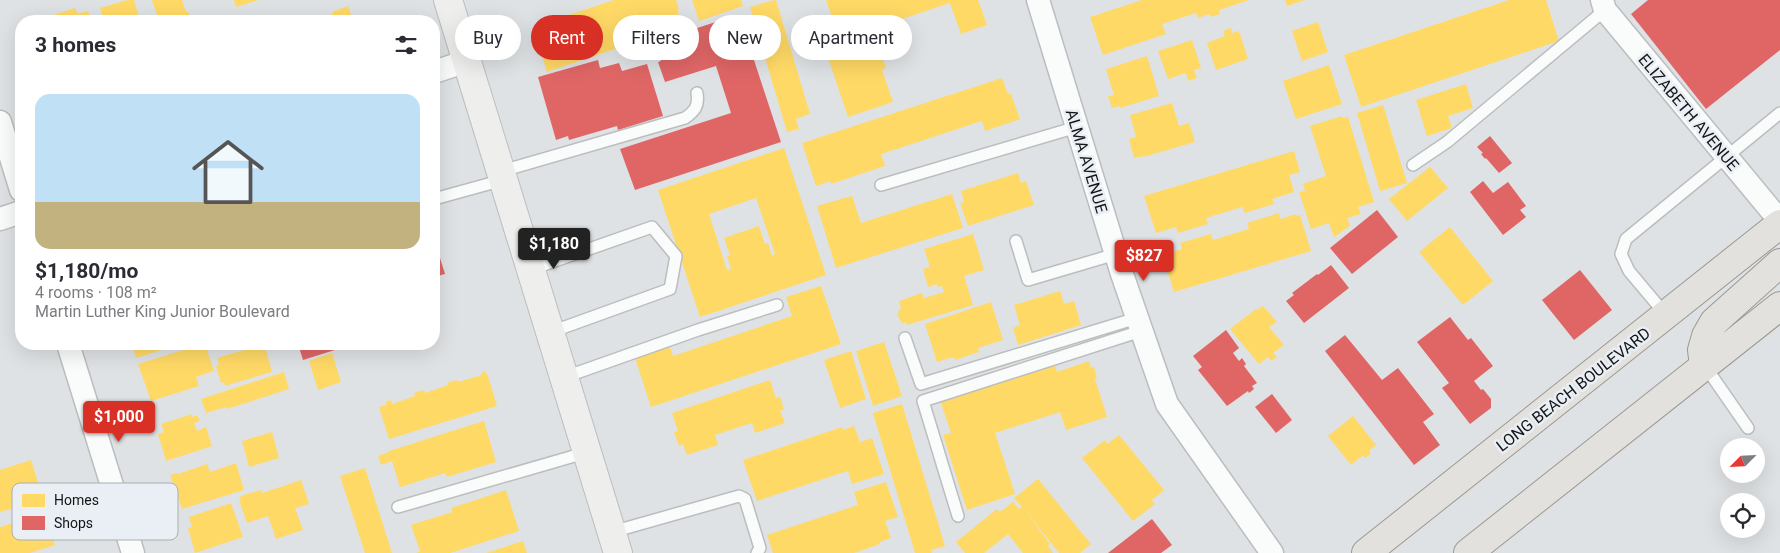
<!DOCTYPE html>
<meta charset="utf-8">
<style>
body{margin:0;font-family:Roboto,sans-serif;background:#f7f7f7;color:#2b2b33;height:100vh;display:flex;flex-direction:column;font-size:19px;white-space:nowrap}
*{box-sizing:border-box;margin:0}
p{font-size:16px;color:#7c7c81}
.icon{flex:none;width:28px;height:28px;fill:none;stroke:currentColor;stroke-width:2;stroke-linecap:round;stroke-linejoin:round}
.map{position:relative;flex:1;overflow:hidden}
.drawer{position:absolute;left:15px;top:15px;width:425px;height:335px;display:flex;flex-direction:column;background:#fff;border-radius:20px;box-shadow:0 5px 20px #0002}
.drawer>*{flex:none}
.banner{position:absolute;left:455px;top:15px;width:475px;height:45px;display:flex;gap:10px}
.needle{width:32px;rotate:246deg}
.buttons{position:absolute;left:1720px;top:438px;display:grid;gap:10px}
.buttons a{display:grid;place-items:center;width:45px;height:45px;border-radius:50%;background:#fff;box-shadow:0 5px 20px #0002;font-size:25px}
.price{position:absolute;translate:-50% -42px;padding:0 11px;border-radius:5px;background:#d93025;color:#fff;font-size:16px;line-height:32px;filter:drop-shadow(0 1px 2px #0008)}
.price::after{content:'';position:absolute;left:50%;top:30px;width:15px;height:11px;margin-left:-8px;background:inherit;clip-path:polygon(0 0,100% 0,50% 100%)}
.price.current{background:#222;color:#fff}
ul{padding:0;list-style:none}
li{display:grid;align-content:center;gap:10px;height:265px;padding:0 20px}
li span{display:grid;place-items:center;height:155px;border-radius:15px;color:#555}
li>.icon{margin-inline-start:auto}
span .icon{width:90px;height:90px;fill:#fffc;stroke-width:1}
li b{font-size:21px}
h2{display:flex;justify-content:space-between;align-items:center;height:60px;padding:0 20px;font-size:21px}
.tag{padding:0 18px;border-radius:22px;background:#fff;box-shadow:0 5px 20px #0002;font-size:18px;line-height:45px}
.tag.current{background:#d93025;color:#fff}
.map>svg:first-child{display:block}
.homes{fill:#ffd966;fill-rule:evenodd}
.shops{fill:#e06666}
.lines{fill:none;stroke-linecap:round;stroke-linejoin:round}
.service-casing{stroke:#bbbdbf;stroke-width:14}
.minor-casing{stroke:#bbbdbf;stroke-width:25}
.secondary-casing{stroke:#bbbdbf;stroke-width:30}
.primary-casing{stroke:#9c9892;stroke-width:30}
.service{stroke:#fafbfb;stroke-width:11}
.minor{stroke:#fafbfb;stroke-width:22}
.secondary{stroke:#eeeeec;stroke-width:28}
.primary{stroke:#e3e1dd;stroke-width:28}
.labels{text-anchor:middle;stroke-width:5;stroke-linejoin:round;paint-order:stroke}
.street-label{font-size:16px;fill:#131517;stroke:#e9eff4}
.key{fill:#e9eff4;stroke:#a9aeb2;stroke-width:1}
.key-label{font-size:14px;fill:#131517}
</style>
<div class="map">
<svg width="1780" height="553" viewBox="0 0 1780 553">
<rect width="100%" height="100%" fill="#dfe2e4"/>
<g class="homes">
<path d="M127,0H134L140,21H104L100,8Z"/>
<path d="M152,0H182L186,12H188L190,16L187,17L188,21H159Z"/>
<path d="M234,0H258L236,7Z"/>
<path d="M614,0H676L679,9L677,10L683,26L547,72L533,27Z"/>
<path d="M692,0H741L743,6L699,21Z"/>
<path d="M774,0H776L810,114L796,119L799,129L787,132L750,7Z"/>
<path d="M826,0H978L987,25L961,34L950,3L869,30L878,60L883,59L886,68L882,70L893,102L848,117L819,31L835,26Z"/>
<path d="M1142,0H1249L1219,10L1220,14L1211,17L1210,14L1198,18L1196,13L1162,24L1166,34L1103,55L1090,17Z"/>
<path d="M1285,0H1305L1287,6Z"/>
<path d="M1509,0H1546L1559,41L1361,107L1344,55Z"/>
<path d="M348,6L353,21H314L333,14L332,12Z"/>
<path d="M75,8L78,14L88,11L92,21H35Z"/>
<path d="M1318,22L1328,52L1302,61L1292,31Z"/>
<path d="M1231,28L1232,33L1239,31L1248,59L1216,70L1207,43L1225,36L1223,31Z"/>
<path d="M1192,40L1201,68L1194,70L1197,78L1188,81L1186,73L1168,79L1158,51Z"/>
<path d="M1147,56L1159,96L1120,108L1119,106L1112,108L1108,96L1114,95L1106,69Z"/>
<path d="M1329,65L1342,104L1296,119L1283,81Z"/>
<path d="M1002,78L1008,94H1011L1020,119L985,131L982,121L881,154L885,166L831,184L830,181L816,186L802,143Z"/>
<path d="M1466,84L1473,108L1448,116L1452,128L1427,136L1416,100Z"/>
<path d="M1172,103L1179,126L1189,123L1195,142L1143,157L1142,156L1134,158L1129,139L1136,137L1130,115Z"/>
<path d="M1383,105L1407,183L1380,191L1357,113Z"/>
<path d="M1342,116V118L1348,117L1374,202L1358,207L1361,214L1347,218L1350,226L1334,237L1329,223L1311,229L1299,192L1305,191L1303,184L1326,176L1310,126Z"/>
<path d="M784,148L826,275L700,317L658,190ZM756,198L775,254L772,256L768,243L765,244L759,226L724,238L730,255L727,256L731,269L727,270L709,214Z"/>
<path d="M1294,151L1300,172L1289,175L1294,192L1272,199L1274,204L1245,213L1242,207L1206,218L1208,224L1178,233L1176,227L1156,233L1144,196Z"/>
<path d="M1430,167L1448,188L1407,221L1389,199Z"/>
<path d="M1018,173L1021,183L1026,181L1034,205L968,226L960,203L964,202L961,191Z"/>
<path d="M952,194L963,228L836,268L817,206L852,196L861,223Z"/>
<path d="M1279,213L1280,219L1296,214V216L1300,215L1311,251L1174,292L1163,257L1166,256V254L1182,249L1180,243L1211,234L1213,240L1249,229L1247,223Z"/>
<path d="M1450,227L1493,281L1463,305L1419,252Z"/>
<path d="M973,234L984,270L964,276L973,305L907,325L906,322L902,324L897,314L899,313L898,310L901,309L899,301L922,293L924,298L944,292L942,286L938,287L937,284L928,287L923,269L930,267L924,249Z"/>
<path d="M821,286L841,344L651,407L634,355L669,344L673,356L792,316L786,297Z"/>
<path d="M1060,291L1064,304L1074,301L1081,325L1018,345L1013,328L1020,325L1014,305Z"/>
<path d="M991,302L1003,340L978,348L979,352L955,360L953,357L937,362L925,324Z"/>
<path d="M1263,306L1277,322L1269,327L1284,345L1273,353L1277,357L1271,361L1268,357L1259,364L1230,329L1256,309L1257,310Z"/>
<path d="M884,342L902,396L873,406L856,351Z"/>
<path d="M132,344H181L136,358Z"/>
<path d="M203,344H205L214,371L196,377L199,386L151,401L138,364Z"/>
<path d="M264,344L272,372L225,386L224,382L221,383L216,366L219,365L217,358Z"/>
<path d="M851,351L866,399L840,408L824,360Z"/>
<path d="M332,353L341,382L318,390L309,361Z"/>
<path d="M1089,361L1091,368L1094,367L1097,378L1095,379L1107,417L1066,430L1060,412L995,433L1015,494L967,510L943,435L951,433L940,400L1054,362L1057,372Z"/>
<path d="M485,371L486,374L487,373L497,406L389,439L379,407L386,405V402L391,400L392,404L415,396L414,393L424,390L425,393L448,385L447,383L457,380L458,382L482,375L481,373Z"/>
<path d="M284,372L289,389L227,409L226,407L206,413L201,399Z"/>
<path d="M770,380L776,398L780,397L784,409L780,411L785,423L755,433L752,423L715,435L718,445L687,455L683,444L679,446L674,432L678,431L672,413Z"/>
<path d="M902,404L945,546L931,550L932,553H915L873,413Z"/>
<path d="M192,414V417L197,415L200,421L194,423L197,431L206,427L212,446L166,461L158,434L164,432L161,424Z"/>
<path d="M1353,416L1376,445L1369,451L1371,454L1365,458L1363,455L1351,465L1328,436Z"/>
<path d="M484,421L496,462L447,477L445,473L400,487L392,461L381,465L378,456L389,452V451Z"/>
<path d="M854,426L860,442L872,438L884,474L852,484L848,471L757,501L743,460L842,427L843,430Z"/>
<path d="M272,432L279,458L249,467L242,441Z"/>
<path d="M1119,435L1164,490L1152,500L1155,504L1133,521L1082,458L1105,440L1107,444Z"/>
<path d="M31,460L43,499L0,512V470Z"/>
<path d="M236,463L244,490L182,509L170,475L177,473L178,474L207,464L210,472Z"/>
<path d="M365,468L392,553H365L340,476Z"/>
<path d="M1038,479L1091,544L1080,553H1059L1024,509L1050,544L1048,546L1053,553H1023L1008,534L984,553H965L956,542L997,509L1000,512L1013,502L1019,509L1022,507L1014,498Z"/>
<path d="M301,480L309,504L295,508L303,530L276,539L268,516L247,523L239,500L241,499L240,496L261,490L262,493Z"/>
<path d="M886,482L898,517L885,521L891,538L880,542V544L854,553H773L767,535L858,505L854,492Z"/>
<path d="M506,490L519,531L450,553H416L420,551L411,525L452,512L451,508Z"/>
<path d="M231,503L243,537L195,553L188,528L192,527L189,517Z"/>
<path d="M45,513L55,545L30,553H0V527Z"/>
<path d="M523,541L527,553H486Z"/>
</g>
<g class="shops">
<path d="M1648,0H1780V50L1706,109L1631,14Z"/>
<path d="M728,18L737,43L747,39L781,142L635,190L620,149L731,113L716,66L665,82L658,62L661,61L654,42Z"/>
<path d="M598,60L600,68L619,63L622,71L647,64L663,116L618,130L617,126L569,140L568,136L556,140L538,77Z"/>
<path d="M1490,136L1512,163L1499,173L1486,158L1485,159L1481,154L1483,153L1477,147Z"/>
<path d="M1483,181L1493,193L1508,182L1526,206L1520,210L1526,217L1503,235L1470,192Z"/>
<path d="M1377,210L1398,237L1352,274L1330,248Z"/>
<path d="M434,239L445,274L434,277Z"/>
<path d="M1331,265L1349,288L1304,323L1286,301L1294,295L1292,293L1317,274L1318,275Z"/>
<path d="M1580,270L1612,310L1574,340L1542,300Z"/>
<path d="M1450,317L1468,340L1471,338L1493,366L1474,381L1481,390L1483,389L1491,399V408L1470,424L1442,388L1449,383L1417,342Z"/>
<path d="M1226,330L1239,348L1233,353L1239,361L1242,358L1246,364L1244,366L1257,383L1252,386L1254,389L1249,393L1248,391L1227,406L1198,370L1202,367L1193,356Z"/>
<path d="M1345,335L1382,380L1398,368L1434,414L1423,422L1440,445L1414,465L1325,351Z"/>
<path d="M298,344H354L303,360Z"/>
<path d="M1272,394L1292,420L1276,433L1255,407Z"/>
<path d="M1152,519L1172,545L1161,553H1108Z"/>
</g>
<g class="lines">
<g class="service-casing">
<g id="service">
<path d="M1413,165L1447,142L1605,10"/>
<path d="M502,171L685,118C695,111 699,106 697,93"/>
<path d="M881,185L1077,127"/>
<path d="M434,199L503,180"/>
<path d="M1016,241L1028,280L1116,254"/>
<path d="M532,269L652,227L676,256L670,289L551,332"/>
<path d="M1666,315L1629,271L1621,254L1626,239L1780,113"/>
<path d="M905,338L921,384L1137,318"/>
<path d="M1705,366L1748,428"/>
<path d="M565,377L698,330L777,305"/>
<path d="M398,507L588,452"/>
<path d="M958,516L923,401L1141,331"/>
<path d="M612,532L739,496L745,499L760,548L757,553"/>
</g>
</g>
<g class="minor-casing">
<g id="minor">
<path d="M1038,0L1122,274L1167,404L1272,553"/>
<path d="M1602,0L1605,10L1780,221"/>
<path d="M434,72L467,61"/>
<path d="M0,122L21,190"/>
<path d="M0,219L21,212"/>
<path d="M68,344L133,553"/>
</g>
</g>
<g class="secondary-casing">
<path id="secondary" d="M448,0L618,553"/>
</g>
<g class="primary-casing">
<g id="primary">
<path d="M1704,366L1702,350L1706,336L1714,322L1780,263"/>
<path d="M1366,553L1780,224"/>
<path d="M1468,553L1780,306"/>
</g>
</g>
<use href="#service" class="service"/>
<use href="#minor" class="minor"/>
<use href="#secondary" class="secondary"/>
<use href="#primary" class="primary"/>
</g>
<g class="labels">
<g class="street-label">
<text transform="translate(1689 112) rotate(50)" y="6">ELIZABETH AVENUE</text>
<text transform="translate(1087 161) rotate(73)" y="6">ALMA AVENUE</text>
<text transform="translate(1573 389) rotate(-38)" y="6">LONG BEACH BOULEVARD</text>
</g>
</g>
<rect x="12" y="483" width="166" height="57" rx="8" class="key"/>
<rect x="22" y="494" width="23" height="13" fill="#ffd966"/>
<rect x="22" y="516" width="23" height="14" fill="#e06666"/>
<g class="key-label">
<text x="54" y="505">Homes</text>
<text x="54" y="528">Shops</text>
</g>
</svg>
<div class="buttons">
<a><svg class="needle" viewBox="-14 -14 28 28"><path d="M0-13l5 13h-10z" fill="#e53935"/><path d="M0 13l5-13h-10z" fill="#7c7c81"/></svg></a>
<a><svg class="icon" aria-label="locate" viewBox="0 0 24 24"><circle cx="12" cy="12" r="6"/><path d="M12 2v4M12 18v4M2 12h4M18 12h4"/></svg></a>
</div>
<b class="price current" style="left:554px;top:270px">$1,180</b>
<b class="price" style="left:1144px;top:282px">$827</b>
<b class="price" style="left:119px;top:443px">$1,000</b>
<div class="banner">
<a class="tag">Buy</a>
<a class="tag current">Rent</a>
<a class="tag">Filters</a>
<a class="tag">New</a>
<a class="tag">Apartment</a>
</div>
<section class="drawer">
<h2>3 homes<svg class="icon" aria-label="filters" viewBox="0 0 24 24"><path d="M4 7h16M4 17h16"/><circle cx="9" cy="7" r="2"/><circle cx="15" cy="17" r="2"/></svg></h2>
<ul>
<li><span style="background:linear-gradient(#bfe0f5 70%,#c2b280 0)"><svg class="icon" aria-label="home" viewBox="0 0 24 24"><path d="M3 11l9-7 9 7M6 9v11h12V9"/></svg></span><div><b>$1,180/mo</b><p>4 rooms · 108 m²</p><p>Martin Luther King Junior Boulevard</p></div></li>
</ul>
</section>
</div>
